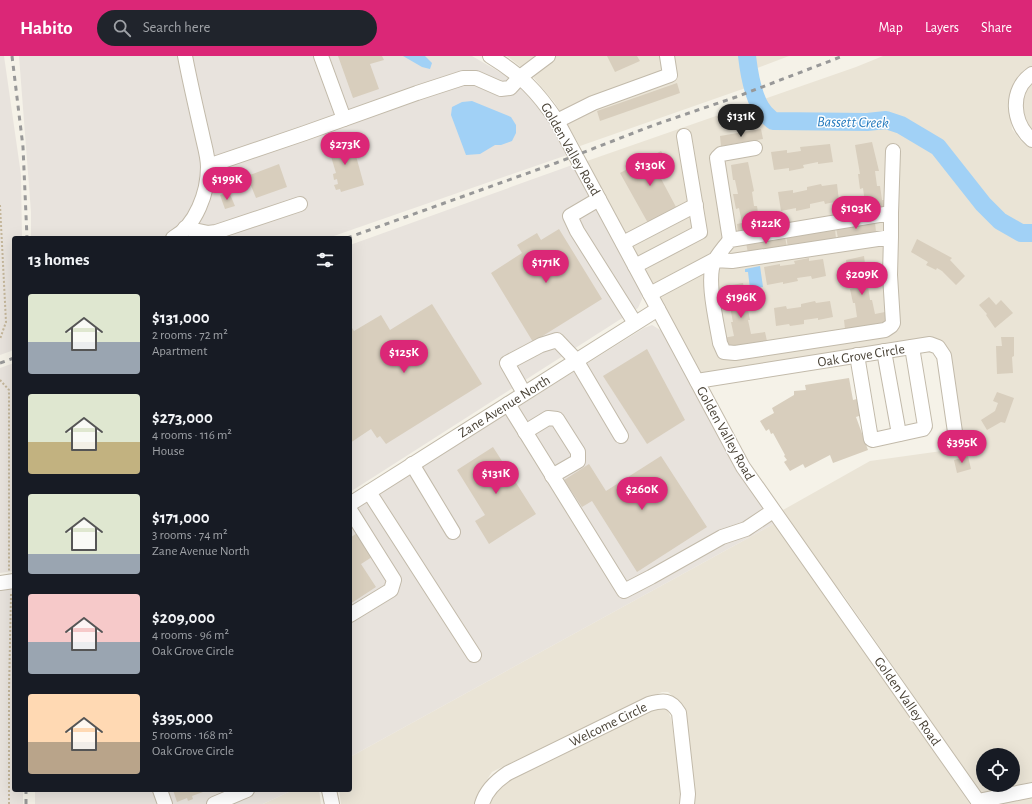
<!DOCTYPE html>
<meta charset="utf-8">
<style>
body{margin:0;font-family:"Alegreya Sans",sans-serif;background:#20242c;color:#f1f3f6;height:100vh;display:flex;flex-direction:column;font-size:15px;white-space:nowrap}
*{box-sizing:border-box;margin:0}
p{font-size:13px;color:#9ea1a6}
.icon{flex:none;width:22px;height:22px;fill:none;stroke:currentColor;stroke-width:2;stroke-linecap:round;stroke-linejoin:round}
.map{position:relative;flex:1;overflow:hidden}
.panel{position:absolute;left:12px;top:180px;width:340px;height:556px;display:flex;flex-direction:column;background:#171b24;border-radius:4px;box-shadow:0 4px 16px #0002}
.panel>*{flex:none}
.controls{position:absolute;left:976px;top:692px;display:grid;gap:8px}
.controls a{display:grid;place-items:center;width:44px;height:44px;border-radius:50%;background:#171b24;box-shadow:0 4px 16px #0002;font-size:20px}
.price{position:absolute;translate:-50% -34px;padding:0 9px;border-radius:14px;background:#db2777;color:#fff;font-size:13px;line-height:26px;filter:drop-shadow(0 1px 2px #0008)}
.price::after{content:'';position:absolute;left:50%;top:24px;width:12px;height:9px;margin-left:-6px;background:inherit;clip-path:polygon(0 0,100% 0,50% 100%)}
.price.current{background:#222;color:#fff}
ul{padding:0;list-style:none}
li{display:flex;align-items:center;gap:12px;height:100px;padding:0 16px}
li span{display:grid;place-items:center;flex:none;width:112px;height:80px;border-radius:4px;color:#555}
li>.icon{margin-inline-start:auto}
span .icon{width:48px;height:48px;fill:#fffc;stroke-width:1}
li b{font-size:17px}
h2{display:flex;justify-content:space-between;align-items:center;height:48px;padding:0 16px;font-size:17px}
header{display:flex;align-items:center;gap:24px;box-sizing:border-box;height:56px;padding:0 20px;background:#db2777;color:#fff}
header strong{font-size:19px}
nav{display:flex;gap:22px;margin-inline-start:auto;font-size:14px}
.search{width:280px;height:36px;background:#20242c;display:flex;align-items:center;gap:10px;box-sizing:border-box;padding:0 14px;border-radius:22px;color:#9ea1a6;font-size:15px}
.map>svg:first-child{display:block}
.residential{fill:#eae4d6;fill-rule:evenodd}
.industrial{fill:#e8e3dd}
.water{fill:#a1d1f6}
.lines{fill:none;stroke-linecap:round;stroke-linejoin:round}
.river{stroke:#a1d1f6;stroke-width:18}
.building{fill:#d8cebd}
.minor-casing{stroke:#c2baaa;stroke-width:16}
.path{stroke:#c4b69a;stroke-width:2;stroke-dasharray:2 2;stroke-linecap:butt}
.minor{stroke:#fff;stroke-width:14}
.rail{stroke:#989898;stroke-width:3;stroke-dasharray:5 5;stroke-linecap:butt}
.labels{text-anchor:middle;stroke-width:3;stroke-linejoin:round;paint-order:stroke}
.street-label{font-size:14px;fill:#494236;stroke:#fff}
.water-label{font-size:15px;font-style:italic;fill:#267bbe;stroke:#fff}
</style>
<header>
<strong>Habito</strong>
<div class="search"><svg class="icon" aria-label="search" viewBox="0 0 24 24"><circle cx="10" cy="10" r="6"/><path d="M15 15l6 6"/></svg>Search here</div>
<nav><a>Map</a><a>Layers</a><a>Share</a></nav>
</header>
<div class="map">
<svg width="1032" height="748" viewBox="0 0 1032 748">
<rect width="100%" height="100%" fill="#f5f2e8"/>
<g class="residential">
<path d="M507,0H789L752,14L757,28L580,90L555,47L533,21Z"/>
<path d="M883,0H1032V11L1015,29L1009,44L1012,73L1021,85L1032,92V726L981,737L974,733L962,709L842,537L831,526L783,454L870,405L956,393L954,384L963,381L947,294L944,288L700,317L587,105L856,11ZM983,699H1013V729H983Z"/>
<path d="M1032,24V79L1023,65L1021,48L1026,29Z"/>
<path d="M777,466L970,748H694V734L685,654L675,642L668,636H662L500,712L492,716L484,728L477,741L475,748H341L339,734H350V701Z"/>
<path d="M656,652H664L668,655L671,662L681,728V748H490L499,731L512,721Z"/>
<path d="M293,734H319L321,748H263Z"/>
<path d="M1032,739V748H998L1000,745Z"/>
</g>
<g class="industrial">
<path d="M0,0H4L21,119L22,182H14V294L0,299Z"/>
<path d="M19,0H472L503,18L526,36L546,59L570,98L328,182H31V156Z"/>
<path d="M575,108L641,235L642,243L638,252L350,436V189Z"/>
<path d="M652,269L662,275L714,372L777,466L350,701V456L644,272Z"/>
<path d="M14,307V515L0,517V312Z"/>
<path d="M14,533V734H23V748H0V535Z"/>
<path d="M35,734H293L263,748H35Z"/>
</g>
<g class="water">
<path d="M403,0H425L432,7L430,13L422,11Z"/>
<path d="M472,45L511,61L516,69V77L512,85L501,89H495L480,98L466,99L451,59L452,51L462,46Z"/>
<path d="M760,210L763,231L750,233L748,216H745V213Z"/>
</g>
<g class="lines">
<path class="river" d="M747,0C749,17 753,43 764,56C766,59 770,62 773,65L867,66L886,64L901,69L938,91L983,148L1000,165L1021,177H1032"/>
</g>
<g class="building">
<path d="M338,0H382L384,4L370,8L379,33L353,42Z"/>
<path d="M607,0H637L640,5L615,16Z"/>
<path d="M677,27L680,37L600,65L597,55Z"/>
<path d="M761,73L763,83L721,90L720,80Z"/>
<path d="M345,82L347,91L353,89L364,129L341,136L340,133L336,134L334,129L338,128L337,123L334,124L333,118L336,117L327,87Z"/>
<path d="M872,86L879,115H875L877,130H880L882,144H886L888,154L849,160L847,150L865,147L863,132L860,133L858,118H860L855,89Z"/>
<path d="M830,88L833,106L818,108V106L803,109L804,112L789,115V112L774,114L771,96L787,94V97L801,95L800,91Z"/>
<path d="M661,95L670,110L658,117L676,151L648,167L620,117Z"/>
<path d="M748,106L754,135L752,136L754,150H757L759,164L780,161L782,170L738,177L737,168L742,167L739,152L736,153L733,138H738L735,124H733L731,109Z"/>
<path d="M279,108L287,131L256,142L247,120Z"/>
<path d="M821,128L822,130L837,128L839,145L825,148L824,145L810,148V152L796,155V152L781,155L778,136L793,134V137L807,134V131Z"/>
<path d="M229,136L235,150L225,153L220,139Z"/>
<path d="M875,166L876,176L838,182L836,172Z"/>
<path d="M835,172L836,183L788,191L786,180Z"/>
<path d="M559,173L602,243L533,286L491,217L522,197L517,189L537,177L541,184Z"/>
<path d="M785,181L787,191L748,197L746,187Z"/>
<path d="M917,183L952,202L950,204L965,220L956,229L942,215L937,212L936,214L926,209L928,206L911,196Z"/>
<path d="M864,200L866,215H869L871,229L868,230L870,244H872L875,258L885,256L887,266L845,273L844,264L857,261L855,247H853L850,233L854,232L851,218H848L846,204Z"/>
<path d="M809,202V205L823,203L826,220L812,223L811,220L797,222L798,225L783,228V226L767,229L764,211L780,208V210L795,208L794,205Z"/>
<path d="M743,227L750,264H748L751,278L765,276L767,285L725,292L723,282L734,280L731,266H733L726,230Z"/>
<path d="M989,241L996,249L1001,244L1013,257L995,272L986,259L987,258L979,249Z"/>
<path d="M815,245L816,247L830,245L833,261L818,264V262L804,264V268L790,270L789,268L776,270L774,252L786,250L787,253L801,251V248Z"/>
<path d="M432,248L482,328L386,388L380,380L377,382L371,373L350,387V269L354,275L381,259L390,274Z"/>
<path d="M1001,281H1014V300L1012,301L1013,317L997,318L996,290H1002Z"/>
<path d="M647,293L685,364L647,388L603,320Z"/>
<path d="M849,322L853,344L857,343L859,354L862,353V359L856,361L868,394L833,407L830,399L805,412L803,408L790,415L784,406L787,404L784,400L785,399L773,377L771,378L769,373L766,375L760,365L774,357L772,352L794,339V335L806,334L805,329Z"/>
<path d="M997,336L1014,342L1005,367L1001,366L987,374L981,364L995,355L998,347L993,345Z"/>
<path d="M493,391L536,458L489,488L475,465L485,459L457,414Z"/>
<path d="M661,400L707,471L637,516L592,445L582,451L564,424L589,408L606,435Z"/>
<path d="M968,400L971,413L957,417L954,404Z"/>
<path d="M357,477L372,501L361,508L376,531L350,548V482Z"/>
<path d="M173,734H202L203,736L192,740L193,743L188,745L187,742L177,746Z"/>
</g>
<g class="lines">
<g class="minor-casing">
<g id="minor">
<path d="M321,0L344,63"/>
<path d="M490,0C521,19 537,35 557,65L743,411L980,748"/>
<path d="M1032,18C1009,34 1012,67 1032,84"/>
<path d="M557,65L593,47L670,19L667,0"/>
<path d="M208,110L305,77L417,37L463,22H476L501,33L510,32L520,21L548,0"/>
<path d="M599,143L570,160L577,175L635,267"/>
<path d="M891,157L893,95"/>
<path d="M185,172L208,177L216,176L300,148"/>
<path d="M173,182C196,170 208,136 208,111C208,100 204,88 202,78C196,52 190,26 185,0"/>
<path d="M730,184L717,102L721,98L755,92"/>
<path d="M623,187L696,149"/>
<path d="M635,210L700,176L684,80"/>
<path d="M650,238L714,204L732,205L891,181V157L730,184C725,190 719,197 715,204C705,220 717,268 720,287L724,296L735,297L885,274L891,270L893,267L890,219L891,181"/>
<path d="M884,295L899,378"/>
<path d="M857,299L871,383L873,384L923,373L925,370L912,291"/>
<path d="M697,325L930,288L938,291L944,300L955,376"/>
<path d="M524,337L507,307L541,289L557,284L576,304L621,380"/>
<path d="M508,348L624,535L651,521L722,481L746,473L773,455"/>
<path d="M525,376L548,362L557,363L578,396V405L552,420"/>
<path d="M412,408L453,476"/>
<path d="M369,436L474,599"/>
<path d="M350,448L658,253"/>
<path d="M350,454L394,524L391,534L350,559"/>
<path d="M0,527L14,525"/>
<path d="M160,734L165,748"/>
<path d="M329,734L332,748"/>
<path d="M978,745L1032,734"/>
<path d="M214,748L247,734"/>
<path d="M482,748C486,734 496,725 508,717L649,648C663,644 671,643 679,657L688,738L687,748"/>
</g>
</g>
<g class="path">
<path d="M0,149L6,266L0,283"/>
<path d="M0,324L9,334V515"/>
<path d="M9,748V634L11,538"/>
</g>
<use href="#minor" class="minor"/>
<g class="rail">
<path d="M12,0L23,91L27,182"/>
<path d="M347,182L556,107L654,69L736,41L843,0"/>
<path d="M0,307L14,302"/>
<path d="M26,748V734"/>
</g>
</g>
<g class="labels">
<g class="street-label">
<text transform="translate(571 93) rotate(60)" y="5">Golden Valley Road</text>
<text transform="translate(861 299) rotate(-9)" y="5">Oak Grove Circle</text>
<text transform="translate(504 350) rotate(-32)" y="5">Zane Avenue North</text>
<text transform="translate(726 377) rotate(61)" y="5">Golden Valley Road</text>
<text transform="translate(908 645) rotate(55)" y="5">Golden Valley Road</text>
<text transform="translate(608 668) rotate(-26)" y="5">Welcome Circle</text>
</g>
<g class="water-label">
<text transform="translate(853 66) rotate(1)" y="5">Bassett Creek</text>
</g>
</g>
</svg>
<div class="controls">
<a><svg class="icon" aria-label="locate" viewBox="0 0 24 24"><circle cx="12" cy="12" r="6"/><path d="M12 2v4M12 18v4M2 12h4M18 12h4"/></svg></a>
</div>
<b class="price current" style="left:741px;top:82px">$131K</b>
<b class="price" style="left:345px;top:110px">$273K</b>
<b class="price" style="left:650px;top:131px">$130K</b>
<b class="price" style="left:227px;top:145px">$199K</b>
<b class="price" style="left:856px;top:174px">$103K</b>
<b class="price" style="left:766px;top:189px">$122K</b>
<b class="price" style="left:546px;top:228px">$171K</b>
<b class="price" style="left:862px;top:240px">$209K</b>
<b class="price" style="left:741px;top:263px">$196K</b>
<b class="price" style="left:404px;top:318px">$125K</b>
<b class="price" style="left:962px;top:408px">$395K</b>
<b class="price" style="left:496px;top:439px">$131K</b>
<b class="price" style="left:642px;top:455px">$260K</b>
<section class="panel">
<h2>13 homes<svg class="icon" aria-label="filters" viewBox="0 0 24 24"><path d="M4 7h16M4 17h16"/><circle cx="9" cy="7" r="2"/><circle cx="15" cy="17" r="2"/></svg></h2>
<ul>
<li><span style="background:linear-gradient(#dfe7d0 60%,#9aa5b1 0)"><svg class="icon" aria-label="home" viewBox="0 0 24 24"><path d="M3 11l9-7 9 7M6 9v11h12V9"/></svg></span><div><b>$131,000</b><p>2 rooms · 72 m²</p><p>Apartment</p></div></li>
<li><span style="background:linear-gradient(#dfe7d0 60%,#c2b280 0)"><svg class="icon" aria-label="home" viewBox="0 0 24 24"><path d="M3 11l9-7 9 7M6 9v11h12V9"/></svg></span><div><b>$273,000</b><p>4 rooms · 116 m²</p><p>House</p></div></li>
<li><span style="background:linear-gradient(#dfe7d0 75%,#9aa5b1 0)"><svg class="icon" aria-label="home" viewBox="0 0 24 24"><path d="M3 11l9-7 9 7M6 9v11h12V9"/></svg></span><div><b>$171,000</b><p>3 rooms · 74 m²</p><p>Zane Avenue North</p></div></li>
<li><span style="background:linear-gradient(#f6c9c9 60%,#9aa5b1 0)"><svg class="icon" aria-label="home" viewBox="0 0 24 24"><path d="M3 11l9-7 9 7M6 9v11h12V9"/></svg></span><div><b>$209,000</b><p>4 rooms · 96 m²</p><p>Oak Grove Circle</p></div></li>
<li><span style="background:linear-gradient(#ffd9b3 60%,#b9a48a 0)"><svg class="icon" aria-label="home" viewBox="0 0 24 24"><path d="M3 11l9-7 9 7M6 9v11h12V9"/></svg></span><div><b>$395,000</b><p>5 rooms · 168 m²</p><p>Oak Grove Circle</p></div></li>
</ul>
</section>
</div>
